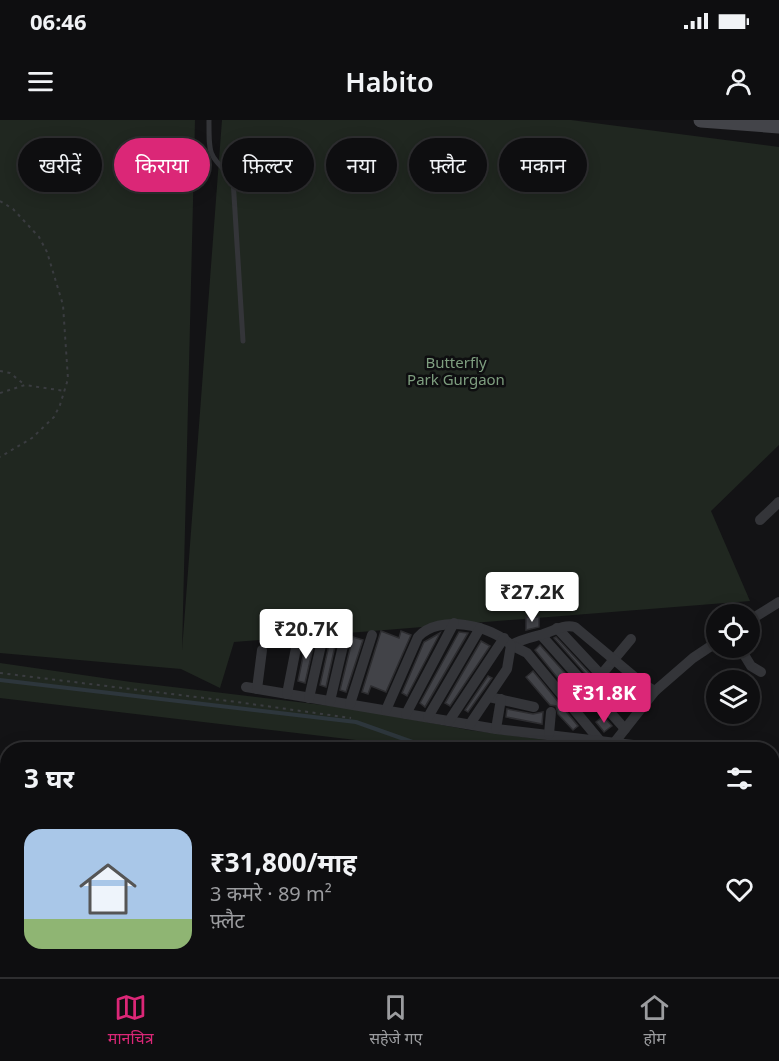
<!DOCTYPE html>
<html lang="hi">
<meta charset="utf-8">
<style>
body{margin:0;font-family:"Noto Sans","Noto Sans Devanagari",sans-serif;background:#171719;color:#f1f3f6;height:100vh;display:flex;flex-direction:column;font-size:22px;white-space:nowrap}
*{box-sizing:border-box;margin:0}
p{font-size:20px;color:#9b9c9f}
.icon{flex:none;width:33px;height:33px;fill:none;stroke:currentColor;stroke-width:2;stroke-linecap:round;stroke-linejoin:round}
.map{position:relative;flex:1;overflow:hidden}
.sheet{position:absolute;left:0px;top:622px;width:780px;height:236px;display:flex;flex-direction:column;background:#0e0e10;border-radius:24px 24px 0 0;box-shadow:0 3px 15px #0003,0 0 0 2px #2e2e30}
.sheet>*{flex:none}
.top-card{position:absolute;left:18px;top:18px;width:744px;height:54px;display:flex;gap:12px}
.controls{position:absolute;left:706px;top:484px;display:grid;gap:12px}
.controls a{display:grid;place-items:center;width:54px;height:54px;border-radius:50%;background:#0e0e10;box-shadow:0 3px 15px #0003,0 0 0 2px #2e2e30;font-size:30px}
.price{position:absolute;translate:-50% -51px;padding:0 14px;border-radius:6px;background:#fff;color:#222;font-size:20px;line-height:39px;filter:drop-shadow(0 2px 3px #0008)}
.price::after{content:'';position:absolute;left:50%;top:36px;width:18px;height:14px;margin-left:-9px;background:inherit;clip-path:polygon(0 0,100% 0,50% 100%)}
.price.active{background:#db2777;color:#fff}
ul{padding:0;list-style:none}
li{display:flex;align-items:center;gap:18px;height:150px;padding:0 24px}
li span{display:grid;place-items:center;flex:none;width:168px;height:120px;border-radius:18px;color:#555}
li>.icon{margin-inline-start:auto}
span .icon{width:72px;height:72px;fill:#fffc;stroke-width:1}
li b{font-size:26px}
h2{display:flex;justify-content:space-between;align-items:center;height:72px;padding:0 24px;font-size:26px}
.chip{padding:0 21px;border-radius:27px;background:#0e0e10;box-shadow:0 3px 15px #0003,0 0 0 2px #2e2e30;font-size:21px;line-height:54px}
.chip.active{background:#db2777;color:#fff}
.status{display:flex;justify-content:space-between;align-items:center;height:42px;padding:0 30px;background:#0e0e10;direction:ltr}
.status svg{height:16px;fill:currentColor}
header{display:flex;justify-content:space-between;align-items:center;height:78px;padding:0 24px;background:#0e0e10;font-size:27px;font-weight:600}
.tab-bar{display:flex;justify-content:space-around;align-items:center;height:84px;border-top:2px solid #2e2e30;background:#0e0e10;font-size:16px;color:#9b9c9f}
.tab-bar a{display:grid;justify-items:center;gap:3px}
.tab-bar .active{color:#db2777}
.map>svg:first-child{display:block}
.green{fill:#202720}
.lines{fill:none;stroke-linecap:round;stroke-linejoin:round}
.stream{stroke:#2d363c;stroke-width:4}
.building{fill:#424348;stroke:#2d2d30;stroke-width:1.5}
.path{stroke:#3a3c40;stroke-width:2;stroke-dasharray:3 4.5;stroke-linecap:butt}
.service{stroke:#343539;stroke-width:5}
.minor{stroke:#343539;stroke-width:10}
.secondary{stroke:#434449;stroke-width:15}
.labels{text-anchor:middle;stroke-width:5;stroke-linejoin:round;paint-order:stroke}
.park-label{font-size:15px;fill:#7e9e7f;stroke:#0e0e10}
</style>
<div class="status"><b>06:46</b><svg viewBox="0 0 49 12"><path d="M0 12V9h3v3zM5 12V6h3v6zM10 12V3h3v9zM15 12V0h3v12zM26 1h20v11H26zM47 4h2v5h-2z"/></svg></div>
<header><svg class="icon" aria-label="menu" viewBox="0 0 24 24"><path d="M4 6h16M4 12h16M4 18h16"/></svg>Habito<svg class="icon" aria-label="person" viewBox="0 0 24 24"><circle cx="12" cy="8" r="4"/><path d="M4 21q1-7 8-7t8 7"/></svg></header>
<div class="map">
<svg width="779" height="857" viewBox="0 0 779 857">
<rect width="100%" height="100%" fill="#131315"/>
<g class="green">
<path d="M0,0H195L182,531L222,0H571L779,27V325L711,391L750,481L234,522L220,568L181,549L0,533Z"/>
<path d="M0,543L131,562L356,589L469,610L624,630H394L373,622L0,578Z"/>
<path d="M773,648L779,649V713L773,712Z"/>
</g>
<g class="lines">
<g class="stream">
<path d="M0,560L356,602L435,630"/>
<path d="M772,696L779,697"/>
</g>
</g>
<g class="building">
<path d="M526,497H539V507L526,510Z"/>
<path d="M381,511L399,518L401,511L411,515L386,572L371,566L368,574L362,572Z"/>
<path d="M459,512L468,513L425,587L420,583Z"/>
<path d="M440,513L407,576L402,573L424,522Z"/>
<path d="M331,516L337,517L326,567L320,565Z"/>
<path d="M307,517L315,519L305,563L298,561Z"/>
<path d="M353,517L363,520L346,572L340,570Z"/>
<path d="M556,517L593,557L603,568L600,570L554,518Z"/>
<path d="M481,521L490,526L450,586L445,583Z"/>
<path d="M540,525L589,580L581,587L535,530Z"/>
<path d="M533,551L578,606L573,610L558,594L556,586L550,585L526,557Z"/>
<path d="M488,556L492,558L468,592L465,590Z"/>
<path d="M507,589L533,594L543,592L542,604L506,597Z"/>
<path d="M603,596L612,606L604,612L596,602Z"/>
</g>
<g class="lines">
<g class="path">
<path d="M0,81L13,89L39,117L47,132L63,185L68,259L60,285L54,297L32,318L0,337"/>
<path d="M0,251L10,253L25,265"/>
<path d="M0,273L25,265L65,271"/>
<path d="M0,553L237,582L351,598"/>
<path d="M532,626L557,630"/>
<path d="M772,661L779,662"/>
</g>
<path class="service" d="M209,0C209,37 208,33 233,59L243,221"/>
<g class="minor">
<path d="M760,400L779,382"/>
<path d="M750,500L779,482"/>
<path d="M557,508L601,555"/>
<path d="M541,515L625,609"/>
<path d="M631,519L601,555L640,589"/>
<path d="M511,525C523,519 529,518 540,515C552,512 562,504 575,507L643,564L655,571"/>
<path d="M511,525L527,533L601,622"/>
<path d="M740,528L751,546L761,552"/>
<path d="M246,567L496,609L676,630"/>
<path d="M257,569L262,530"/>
<path d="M287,574L298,518"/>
<path d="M489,577L534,587"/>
<path d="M309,578L324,512"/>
<path d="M330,581L346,513"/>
<path d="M350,584L372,515"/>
<path d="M386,590L418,517C439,494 491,505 511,525L507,549L470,604"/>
<path d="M406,594L454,503"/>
<path d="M428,597L480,508"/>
<path d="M449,601L504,518"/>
<path d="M496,609L501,579"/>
<path d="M549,614L551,592"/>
<path d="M614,623L655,571L693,538L717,522"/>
<path d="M772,641H779"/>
<path d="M0,836L8,847"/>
<path d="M772,846L779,838"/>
<path d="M572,850L579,857"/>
<path d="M760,850H768"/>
<path d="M114,857L116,850"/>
<path d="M279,857L280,850"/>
</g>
<path class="secondary" d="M701,0L779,6"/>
</g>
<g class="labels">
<g class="park-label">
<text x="456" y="248">Butterfly<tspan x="456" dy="17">Park Gurgaon</tspan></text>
</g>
</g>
</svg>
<div class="controls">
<a><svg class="icon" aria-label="locate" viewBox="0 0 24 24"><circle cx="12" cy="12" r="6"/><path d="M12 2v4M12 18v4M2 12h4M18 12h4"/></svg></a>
<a><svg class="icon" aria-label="layers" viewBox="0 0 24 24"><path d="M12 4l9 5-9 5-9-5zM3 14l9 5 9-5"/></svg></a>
</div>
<b class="price" style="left:532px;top:503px">₹27.2K</b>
<b class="price" style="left:306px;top:540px">₹20.7K</b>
<b class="price active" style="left:604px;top:604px">₹31.8K</b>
<div class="top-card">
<a class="chip">खरीदें</a>
<a class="chip active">किराया</a>
<a class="chip">फ़िल्टर</a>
<a class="chip">नया</a>
<a class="chip">फ़्लैट</a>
<a class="chip">मकान</a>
</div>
<section class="sheet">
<h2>3 घर<svg class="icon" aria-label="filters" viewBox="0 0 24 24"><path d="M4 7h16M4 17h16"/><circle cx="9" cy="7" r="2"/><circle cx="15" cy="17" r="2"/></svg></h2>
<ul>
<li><span style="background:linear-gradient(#a9c7e8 75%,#8fb573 0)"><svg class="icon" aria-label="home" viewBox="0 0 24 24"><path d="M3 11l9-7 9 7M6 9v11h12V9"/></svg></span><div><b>₹31,800/माह</b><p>3 कमरे · 89 m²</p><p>फ़्लैट</p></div><svg class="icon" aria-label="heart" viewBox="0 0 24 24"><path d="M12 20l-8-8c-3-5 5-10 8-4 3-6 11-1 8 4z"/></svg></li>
</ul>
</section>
</div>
<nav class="tab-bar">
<a class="active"><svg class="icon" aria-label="map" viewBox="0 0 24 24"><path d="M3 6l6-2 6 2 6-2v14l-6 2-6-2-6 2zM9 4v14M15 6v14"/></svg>मानचित्र</a>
<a><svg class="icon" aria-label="saved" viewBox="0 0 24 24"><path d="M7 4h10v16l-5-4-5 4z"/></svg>सहेजे गए</a>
<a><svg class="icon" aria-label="home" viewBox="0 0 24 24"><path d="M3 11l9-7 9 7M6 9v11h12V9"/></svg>होम</a>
</nav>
